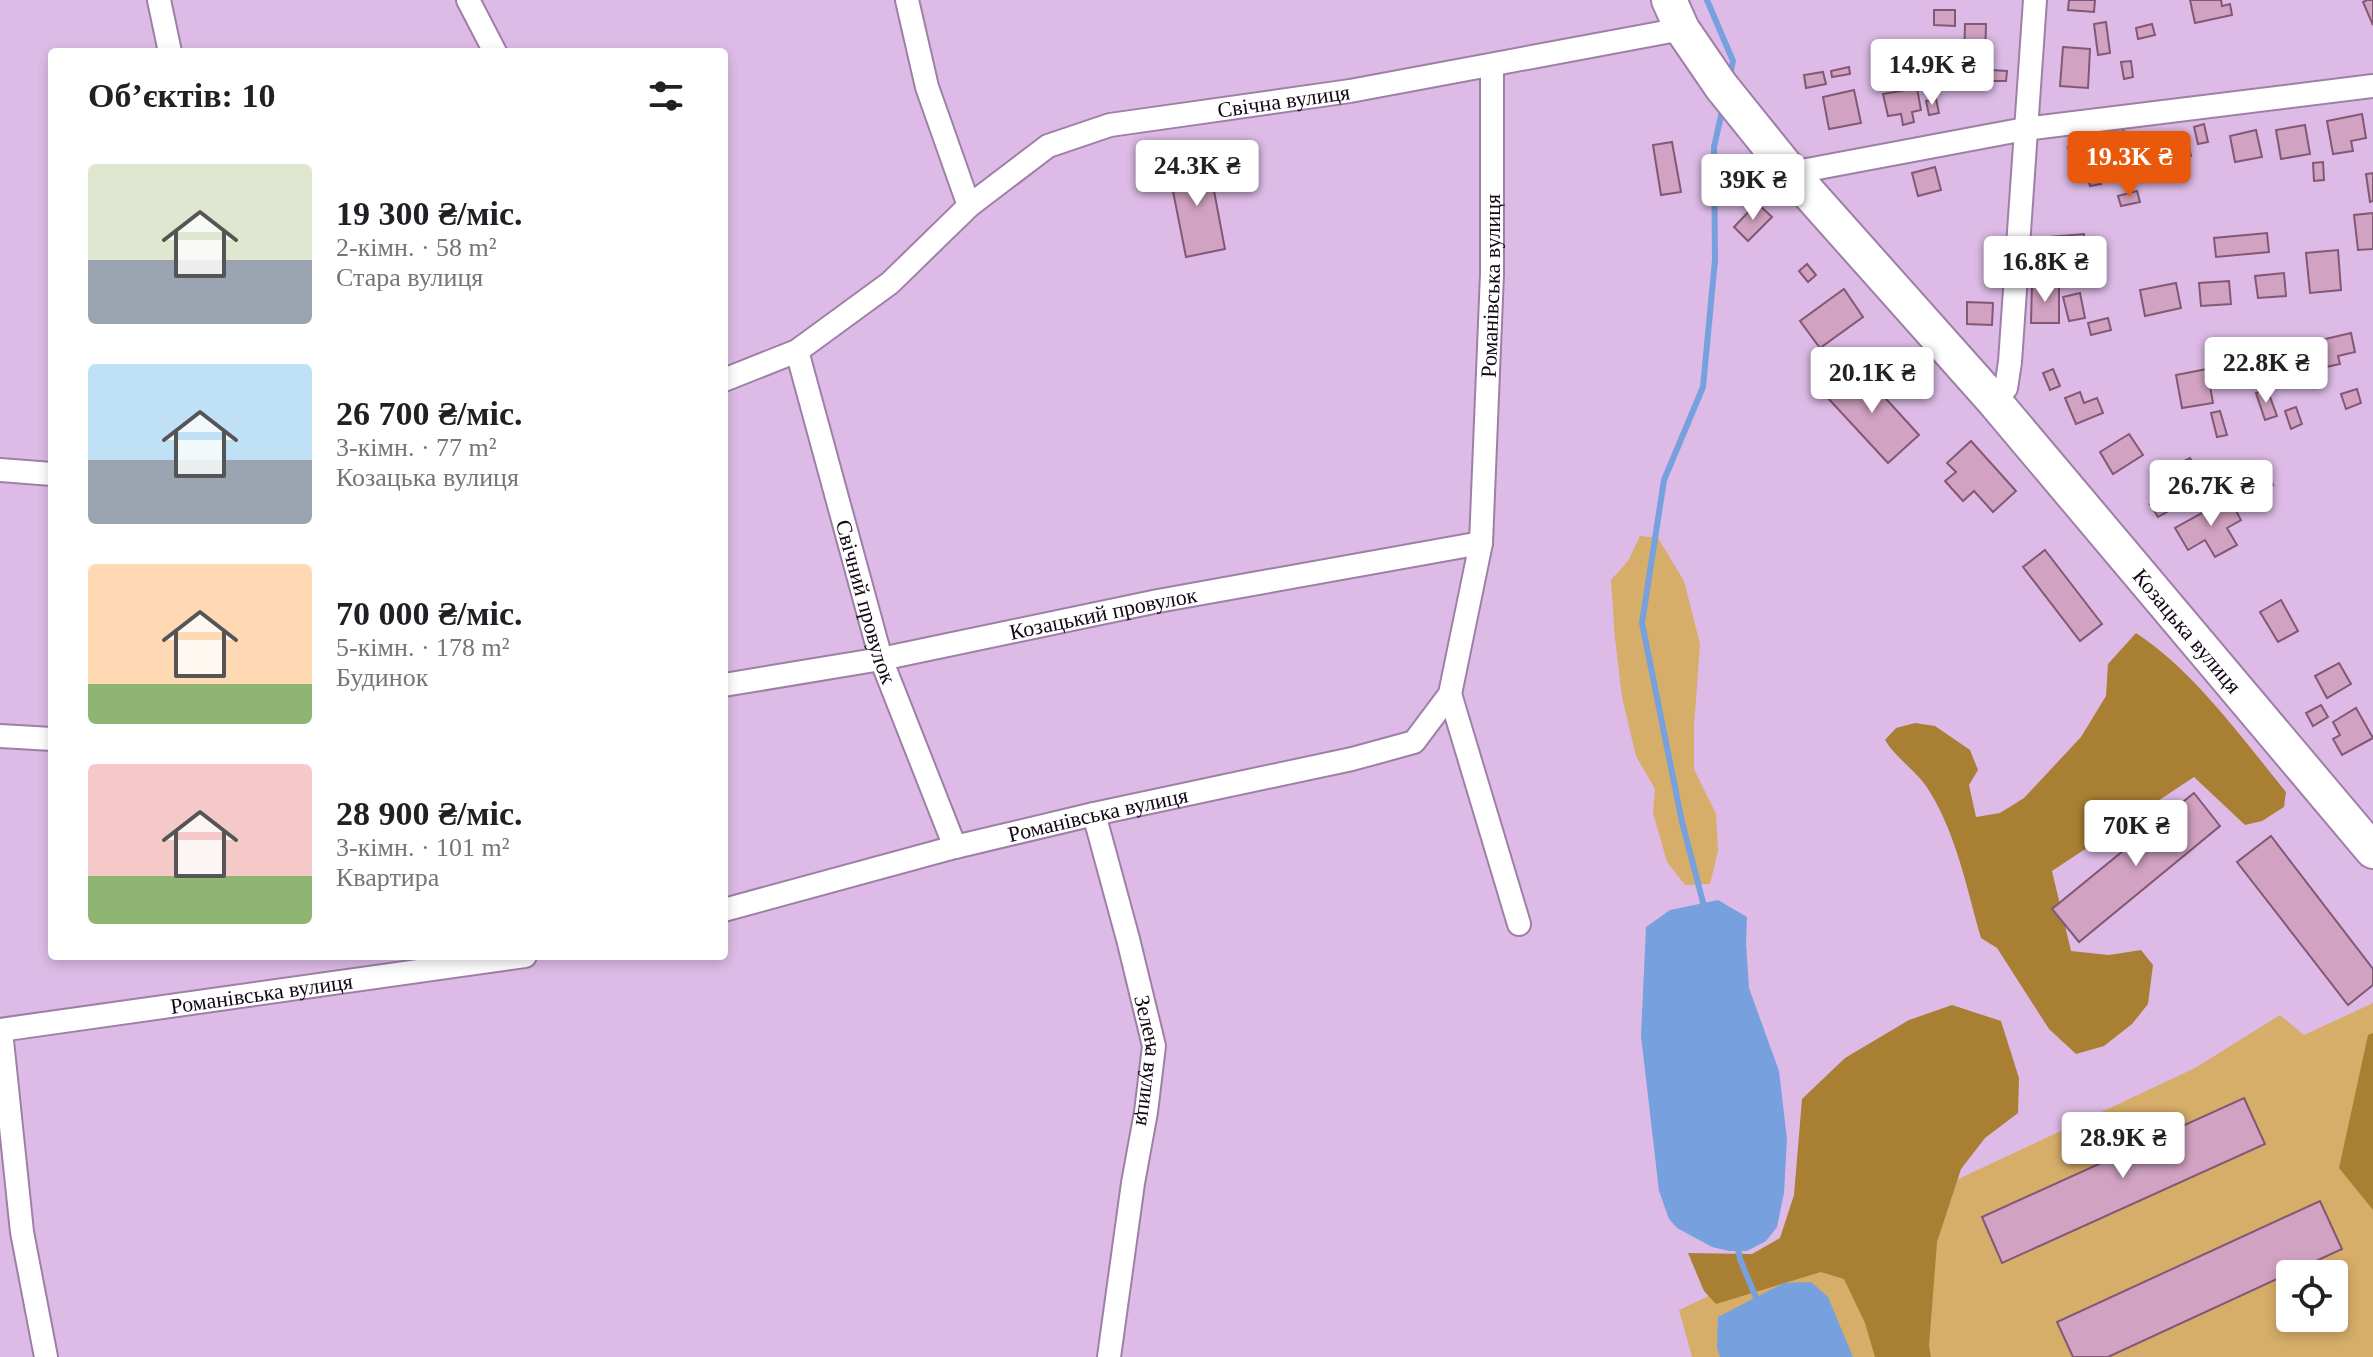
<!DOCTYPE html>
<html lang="uk">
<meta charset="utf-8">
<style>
body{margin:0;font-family:Georgia,serif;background:#f2f2f2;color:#202124;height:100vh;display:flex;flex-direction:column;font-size:30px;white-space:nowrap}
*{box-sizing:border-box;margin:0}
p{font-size:26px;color:#757577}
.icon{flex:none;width:44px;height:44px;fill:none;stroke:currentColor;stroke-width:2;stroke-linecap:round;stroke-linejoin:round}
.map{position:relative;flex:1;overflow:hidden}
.drawer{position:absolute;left:48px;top:48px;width:680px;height:912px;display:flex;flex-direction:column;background:#fff;border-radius:8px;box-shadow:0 4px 12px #0003}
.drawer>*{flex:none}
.buttons{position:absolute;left:2276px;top:1260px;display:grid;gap:16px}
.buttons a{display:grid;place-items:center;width:72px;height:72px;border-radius:8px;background:#fff;box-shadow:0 4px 12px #0003;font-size:40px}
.price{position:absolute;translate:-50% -68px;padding:0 18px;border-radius:8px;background:#fff;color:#222;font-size:26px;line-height:52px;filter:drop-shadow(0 2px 4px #0008)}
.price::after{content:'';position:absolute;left:50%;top:48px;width:24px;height:18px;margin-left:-12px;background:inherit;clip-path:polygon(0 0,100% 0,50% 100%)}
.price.active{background:#ea580c;color:#fff}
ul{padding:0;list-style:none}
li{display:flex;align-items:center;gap:24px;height:200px;padding:0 40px}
li span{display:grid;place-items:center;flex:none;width:224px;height:160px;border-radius:8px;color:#555}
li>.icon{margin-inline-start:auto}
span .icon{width:96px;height:96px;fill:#fffc;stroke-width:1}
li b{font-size:34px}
h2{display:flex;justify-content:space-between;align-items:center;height:96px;padding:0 40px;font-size:34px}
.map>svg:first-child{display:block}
.green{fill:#d6ad69;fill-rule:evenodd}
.forest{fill:#a97f34}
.water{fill:#77a0df}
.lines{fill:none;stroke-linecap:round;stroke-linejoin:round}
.stream{stroke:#77a0df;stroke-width:6}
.building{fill:#d1a2c1;stroke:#825875;stroke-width:2}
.street-casing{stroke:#9e7fa7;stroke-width:26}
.primary-casing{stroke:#9e7fa7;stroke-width:38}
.street{stroke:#fff;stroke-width:22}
.primary{stroke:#fff;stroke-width:34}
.labels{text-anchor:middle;stroke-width:6;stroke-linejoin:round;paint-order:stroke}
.street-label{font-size:22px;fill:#130716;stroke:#eac8f3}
</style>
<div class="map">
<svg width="2373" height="1357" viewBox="0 0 2373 1357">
<rect width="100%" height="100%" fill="#ddbbe6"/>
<g class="green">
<path d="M1640,536L1658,538L1684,581L1700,644L1694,726V769L1716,814L1718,851L1710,884L1685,885L1667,862L1653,813L1655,789L1636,756L1622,697L1615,639L1611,580L1628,561Z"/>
<path d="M2373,1003V1357H1692L1679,1310L2195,1068L2280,1015L2304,1035ZM2290,1274H2334V1318H2290Z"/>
</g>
<g class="forest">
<path d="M2136,633C2194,671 2242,738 2286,792L2284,807L2262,821L2245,825L2194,777L2052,871L2071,951L2109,955L2141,950L2153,965L2148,1004L2132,1024L2104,1046L2076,1054L2049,1029L1997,948L1981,938C1966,886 1956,831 1926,786C1914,769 1896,758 1885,740L1896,728L1915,723L1935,726L1970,750L1978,770L1969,785L1976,817L2000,813L2024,798L2081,737L2106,696L2108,664Z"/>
<path d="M1952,1005L2001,1021L2019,1078L2018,1113L1985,1138L1961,1169L1937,1242L1929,1346L1931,1357H1875L1865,1323L1844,1279L1821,1272L1716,1304L1704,1291L1688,1253L1752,1254L1780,1238L1794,1195L1802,1099L1845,1058L1909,1020Z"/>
<path d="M2373,1033V1210L2339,1168L2368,1035Z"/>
</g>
<g class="water">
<path d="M1718,900L1747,917L1746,943L1749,988L1779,1071L1787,1139L1784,1193L1777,1227L1766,1241L1747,1251H1729L1712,1247L1677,1228L1669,1219L1659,1191L1641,1036L1646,927L1670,910Z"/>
<path d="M1811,1282L1828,1297L1853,1357H1720L1717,1348L1718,1317L1784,1283Z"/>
</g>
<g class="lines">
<g class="stream">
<path d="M1707,0L1733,61L1730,76"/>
<path d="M1705,910L1682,822L1642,623L1664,480L1703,387L1715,260L1714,147L1723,107"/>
<path d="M1737,1244L1740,1259L1759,1305"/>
</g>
</g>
<g class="building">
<path d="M2069,0H2095L2094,12L2068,10Z"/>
<path d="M2190,0H2221L2222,6L2230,4L2232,15L2195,23Z"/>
<path d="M2367,0H2373V25L2363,2Z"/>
<path d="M1934,10H1955V26L1934,25Z"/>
<path d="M2106,22L2110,53L2098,55L2094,24Z"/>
<path d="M1965,24H1986L1985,62H1964Z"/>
<path d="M2152,24L2155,35L2138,39L2136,28Z"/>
<path d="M2063,47L2090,49L2088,88L2060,86Z"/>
<path d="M2131,61L2133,77L2124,79L2121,62Z"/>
<path d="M1849,67L1850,74L1832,77L1831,71Z"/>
<path d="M1929,69H1958V87L1929,86Z"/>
<path d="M1990,70L2007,71L2006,81H1990Z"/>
<path d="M1823,72L1826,84L1806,88L1804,75Z"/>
<path d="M1917,88L1921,110L1912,112L1914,122L1903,125L1901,114L1888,116L1883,94Z"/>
<path d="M1854,90L1861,123L1829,129L1823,97Z"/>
<path d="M1936,99L1939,113L1929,115L1926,101Z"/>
<path d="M2362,114L2366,138L2351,141L2353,151L2333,154L2327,121Z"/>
<path d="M2204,124L2208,142L2198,144L2194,127Z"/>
<path d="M2305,125L2310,154L2281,159L2276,130Z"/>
<path d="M2123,128L2129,162L2114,164L2108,131Z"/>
<path d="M2256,130L2262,157L2235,162L2230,136Z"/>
<path d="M2186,136L2191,156L2185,158L2189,174L2170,179L2166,163L2158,165L2153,145Z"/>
<path d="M2098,139L2105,167L2097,169L2101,184L2090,186L2086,171L2075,174L2068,147Z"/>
<path d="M1672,142L1681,192L1661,195L1653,145Z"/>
<path d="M1208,159L1225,249L1186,257L1168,166Z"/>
<path d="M2323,162L2324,180L2314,181L2313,163Z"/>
<path d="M1935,167L1941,190L1918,196L1912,173Z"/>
<path d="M2373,173V201L2370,202L2366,174Z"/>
<path d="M2137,191L2140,202L2121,206L2118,196Z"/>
<path d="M1757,203L1772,217L1748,241L1734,227Z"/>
<path d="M2373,213V249L2358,250L2354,215Z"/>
<path d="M2267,233L2269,252L2216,257L2214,238Z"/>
<path d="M2084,234L2087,269L2060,271L2059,258H2051L2050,237Z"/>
<path d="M2338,250L2341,290L2310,293L2306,253Z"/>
<path d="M1807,264L1816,275L1808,282L1799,271Z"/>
<path d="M2284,273L2286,296L2258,298L2255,276Z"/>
<path d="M2229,281L2231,304L2201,306L2199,283Z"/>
<path d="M2176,283L2181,308L2145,316L2140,290Z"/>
<path d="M2032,284L2059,285V323H2031Z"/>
<path d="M1844,289L1863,317L1820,348L1800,321Z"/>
<path d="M2080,293L2085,318L2069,321L2063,297Z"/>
<path d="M1967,302L1993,303L1992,325L1967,324Z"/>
<path d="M2108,318L2111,330L2091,335L2088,323Z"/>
<path d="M2351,333L2355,352L2338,356L2340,364L2326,367L2321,340Z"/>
<path d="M2236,350L2238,364L2247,363L2249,381L2214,384L2211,353Z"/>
<path d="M1857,367L1919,435L1888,463L1826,396Z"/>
<path d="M2053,369L2060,386L2050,390L2043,373Z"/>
<path d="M2207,369L2213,403L2182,408L2176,375Z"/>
<path d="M2267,389L2277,416L2265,420L2256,393Z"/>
<path d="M2357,389L2361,403L2346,409L2341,394Z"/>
<path d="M2080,392L2084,403L2097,398L2103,413L2076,424L2065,398Z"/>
<path d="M2296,407L2302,424L2291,429L2285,411Z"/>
<path d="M2220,411L2227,435L2217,437L2211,413Z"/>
<path d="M2129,434L2143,455L2113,474L2100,452Z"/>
<path d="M1971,441L2016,491L1993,512L1974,491L1963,501L1945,481L1956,472L1947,463Z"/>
<path d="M2190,458L2202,482L2190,488L2178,464Z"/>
<path d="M2268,477L2273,485L2254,496L2250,488Z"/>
<path d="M2181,487L2188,500L2158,517L2150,504Z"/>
<path d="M2229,498L2241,520L2227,528L2237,545L2215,557L2205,540L2188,550L2175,528Z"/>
<path d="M2045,550L2102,624L2080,641L2023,567Z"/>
<path d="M2281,600L2298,631L2278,642L2260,612Z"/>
<path d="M2339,663L2351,684L2327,698L2315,676Z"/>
<path d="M2321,705L2328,717L2313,726L2306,713Z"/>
<path d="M2356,708L2373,738L2342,755L2333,739L2340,735L2333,722Z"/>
<path d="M2194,793L2220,826L2079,942L2052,909Z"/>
<path d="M2271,836L2373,969V985L2348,1005L2237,862Z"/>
<path d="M2244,1098L2265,1144L2002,1263L1982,1217Z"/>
<path d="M2320,1201L2342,1249L2108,1357H2073L2057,1322Z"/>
</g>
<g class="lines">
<g class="street-casing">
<g id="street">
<path d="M159,0L170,52"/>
<path d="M468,0L495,52"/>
<path d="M907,0L927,87L969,206"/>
<path d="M1791,173L2025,129L2373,86"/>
<path id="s1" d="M797,351L881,659L955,847"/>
<path id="s2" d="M724,380L797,351L890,283L969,206L1048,146L1110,125L1350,91L1682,29"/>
<path d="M1994,401L2006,388L2010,362L2035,0"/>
<path d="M0,470L52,474"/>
<path id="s3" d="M724,685L881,659L1158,601L1481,543"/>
<path d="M1450,694L1519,924"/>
<path d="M0,736L52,739"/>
<path id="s4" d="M1094,814L1128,939L1154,1046L1146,1112L1133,1183L1109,1357"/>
<path id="s5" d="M724,910L955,847L1094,814L1352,759L1414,742L1450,694L1481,543L1492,274V65"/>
<path id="s6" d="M0,1030L525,956"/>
<path d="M1,1031L22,1232L46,1357"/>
</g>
</g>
<g class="primary-casing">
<g id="primary">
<path id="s7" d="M1669,0L1682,29L1721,86L1791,173L1994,401L2373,851"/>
</g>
</g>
<use href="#street" class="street"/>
<use href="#primary" class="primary"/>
</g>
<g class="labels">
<g class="street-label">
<text dy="8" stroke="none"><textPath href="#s2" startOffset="644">Свічна вулиця</textPath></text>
<text dy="8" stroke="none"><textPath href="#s5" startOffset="1182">Романівська вулиця</textPath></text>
<text dy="8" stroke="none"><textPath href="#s1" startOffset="260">Свічний провулок</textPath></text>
<text dy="8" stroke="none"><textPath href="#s3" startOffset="386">Козацький провулок</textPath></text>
<text dy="8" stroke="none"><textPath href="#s7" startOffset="818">Козацька вулиця</textPath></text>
<text dy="8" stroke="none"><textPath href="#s5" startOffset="386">Романівська вулиця</textPath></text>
<text dy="8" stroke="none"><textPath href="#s6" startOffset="264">Романівська вулиця</textPath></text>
<text dy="8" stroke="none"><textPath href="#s4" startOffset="254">Зелена вулиця</textPath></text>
</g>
</g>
</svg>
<div class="buttons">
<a><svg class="icon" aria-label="locate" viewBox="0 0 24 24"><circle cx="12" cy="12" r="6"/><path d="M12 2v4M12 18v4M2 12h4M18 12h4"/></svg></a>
</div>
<b class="price" style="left:1932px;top:107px">14.9K ₴</b>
<b class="price active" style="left:2129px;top:199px">19.3K ₴</b>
<b class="price" style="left:1197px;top:208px">24.3K ₴</b>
<b class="price" style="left:1753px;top:222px">39K ₴</b>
<b class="price" style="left:2045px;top:304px">16.8K ₴</b>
<b class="price" style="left:2266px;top:405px">22.8K ₴</b>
<b class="price" style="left:1872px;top:415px">20.1K ₴</b>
<b class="price" style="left:2211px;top:528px">26.7K ₴</b>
<b class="price" style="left:2136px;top:868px">70K ₴</b>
<b class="price" style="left:2123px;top:1180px">28.9K ₴</b>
<section class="drawer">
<h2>Об’єктів: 10<svg class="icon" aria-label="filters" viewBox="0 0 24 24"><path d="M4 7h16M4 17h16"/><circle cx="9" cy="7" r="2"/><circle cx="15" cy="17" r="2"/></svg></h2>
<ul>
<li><span style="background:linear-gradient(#dfe7d0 60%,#9aa5b1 0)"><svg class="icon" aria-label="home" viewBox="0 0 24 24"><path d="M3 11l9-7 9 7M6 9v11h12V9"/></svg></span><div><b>19 300 ₴/міс.</b><p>2-кімн. · 58 m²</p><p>Стара вулиця</p></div></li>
<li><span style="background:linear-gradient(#bfe0f5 60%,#9aa5b1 0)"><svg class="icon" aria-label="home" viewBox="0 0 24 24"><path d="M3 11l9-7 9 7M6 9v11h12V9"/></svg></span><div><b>26 700 ₴/міс.</b><p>3-кімн. · 77 m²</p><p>Козацька вулиця</p></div></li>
<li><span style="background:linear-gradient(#ffd9b3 75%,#8fb573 0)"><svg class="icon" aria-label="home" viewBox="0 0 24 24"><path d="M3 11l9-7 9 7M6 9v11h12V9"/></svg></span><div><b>70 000 ₴/міс.</b><p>5-кімн. · 178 m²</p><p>Будинок</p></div></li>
<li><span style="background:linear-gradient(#f6c9c9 70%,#8fb573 0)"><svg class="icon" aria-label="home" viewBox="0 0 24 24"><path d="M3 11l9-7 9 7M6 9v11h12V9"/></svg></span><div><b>28 900 ₴/міс.</b><p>3-кімн. · 101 m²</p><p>Квартира</p></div></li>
</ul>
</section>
</div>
